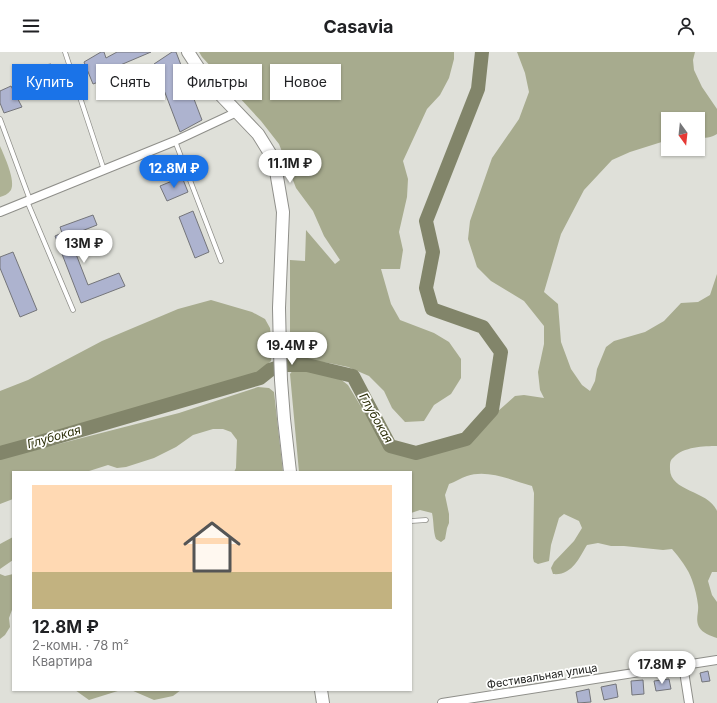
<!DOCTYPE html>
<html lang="ru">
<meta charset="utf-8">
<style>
body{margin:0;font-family:Inter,sans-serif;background:#f6f6f6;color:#202124;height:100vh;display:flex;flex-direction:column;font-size:15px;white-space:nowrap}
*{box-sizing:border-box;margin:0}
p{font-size:13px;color:#757577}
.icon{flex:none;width:22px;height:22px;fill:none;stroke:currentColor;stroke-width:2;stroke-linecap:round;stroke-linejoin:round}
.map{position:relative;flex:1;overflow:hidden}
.side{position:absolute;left:12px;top:419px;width:400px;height:220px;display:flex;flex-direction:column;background:#fff;border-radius:0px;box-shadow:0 1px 3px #0004}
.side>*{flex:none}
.guide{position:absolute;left:12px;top:12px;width:400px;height:36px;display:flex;gap:8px}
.needle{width:26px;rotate:165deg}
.fabs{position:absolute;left:661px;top:60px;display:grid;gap:8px}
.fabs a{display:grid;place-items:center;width:44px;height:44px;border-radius:0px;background:#fff;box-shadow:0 1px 3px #0004;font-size:20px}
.price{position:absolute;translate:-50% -34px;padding:0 9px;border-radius:14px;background:#fff;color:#222;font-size:13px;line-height:26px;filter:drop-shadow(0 1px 2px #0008)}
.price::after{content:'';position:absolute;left:50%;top:24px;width:12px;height:9px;margin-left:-6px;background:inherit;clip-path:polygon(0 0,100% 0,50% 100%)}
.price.selected{background:#1a73e8;color:#fff}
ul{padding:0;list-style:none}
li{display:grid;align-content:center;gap:8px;height:212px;padding:0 20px}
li+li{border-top:1px solid #e0e0e0}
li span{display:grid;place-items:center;height:124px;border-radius:0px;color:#555}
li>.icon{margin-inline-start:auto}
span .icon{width:72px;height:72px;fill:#fffc;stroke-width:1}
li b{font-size:17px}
.tag{padding:0 14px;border-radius:0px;background:#fff;box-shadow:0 1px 3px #0004;font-size:14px;line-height:36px}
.tag.selected{background:#1a73e8;color:#fff}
header{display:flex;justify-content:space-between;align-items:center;height:52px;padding:0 20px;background:#fff;font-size:18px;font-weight:700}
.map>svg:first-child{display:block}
.green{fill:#aeb295}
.forest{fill:#a7ab8e}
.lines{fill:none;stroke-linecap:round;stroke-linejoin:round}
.river{stroke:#82856a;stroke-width:14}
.building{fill:#adb3cf;stroke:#74757a}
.lane-casing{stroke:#8f8f8a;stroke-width:5.5}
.street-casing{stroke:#8f8f8a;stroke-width:10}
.secondary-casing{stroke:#8f8f8a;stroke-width:14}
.lane{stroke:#fff;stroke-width:4}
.street{stroke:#fff;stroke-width:8}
.secondary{stroke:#fff;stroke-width:12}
.labels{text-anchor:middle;stroke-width:3.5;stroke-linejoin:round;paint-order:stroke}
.street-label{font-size:11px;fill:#222320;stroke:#fffffe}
.water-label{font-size:12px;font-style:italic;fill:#2b2e08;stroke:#fffffe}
</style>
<header><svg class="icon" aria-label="menu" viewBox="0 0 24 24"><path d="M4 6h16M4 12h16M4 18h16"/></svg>Casavia<svg class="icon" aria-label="person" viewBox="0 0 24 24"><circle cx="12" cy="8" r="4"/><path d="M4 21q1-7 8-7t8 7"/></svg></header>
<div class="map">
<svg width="717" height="651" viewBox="0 0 717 651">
<rect width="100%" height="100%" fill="#dfe0d9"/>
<path class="green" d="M0,94C4,103 16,129 11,138C8,142 4,144 0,145Z"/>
<g class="forest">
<path d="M199,0H454V7L449,26L440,43L427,57L403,109L408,127L407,145L399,180L403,198L400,217H381L391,252L400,268L434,281L449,290L461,307V326L451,342L434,353L424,369L405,370L392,356L384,339L369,324L348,315L329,311L298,308C293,304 292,300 290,294V208L305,209L306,178L335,212L340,208L324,184L313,159L296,136L279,92L261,69L202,5Z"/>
<path d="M517,0H695L693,8L694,18L702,35L717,57V82C711,86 705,86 698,86V67H668V88L630,100L612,108L584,138L561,182L544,240L558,252L561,290L571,317L582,333L590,339L595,329L597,317L606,295L614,289L645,280L664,269L681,251L698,250L710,243L717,222V394C704,394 683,395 674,405C670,408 670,411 670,416C669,440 709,438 717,459C717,463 717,469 717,474C717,489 717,504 717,520H712L708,529L712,543L717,550V586C711,584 702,581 699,575C695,567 699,561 698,553C697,545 695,536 692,528C689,518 679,505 672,497L663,498L624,494H611L598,491L587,493C579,506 572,524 553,522L551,516L554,510L574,489L582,476L579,469L564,462L559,466L551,493L549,509L538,512L534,510L533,506L534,441L532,434C512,428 487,417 467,424C461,426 455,430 449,432L445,443L449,462V471L447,476L445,487L441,490L436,487C433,479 434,470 432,461L420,458L411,461V420H299L290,322L293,318L300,317L320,320L339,326L348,333L363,358L389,397L403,402L424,405L437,401L467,390L479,382L497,360L515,344L524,343L544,346L540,338L538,320L544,292V274L524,249L491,229L477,215L468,187L470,169L492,106L519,67L529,40L525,21Z"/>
<path d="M211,248L252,260L265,267L270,276L272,296L271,309L263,317L248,325L64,379L0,396V339L28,328L102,289L178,257Z"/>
<path d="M258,335L269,336L274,340L283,420H234L236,416L237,388L231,380L223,377H213L193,383L176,395L154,406L126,415L117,416L108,413L86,420H13V447L0,452V407L179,361Z"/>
<path d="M13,485V508L0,517V492Z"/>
<path d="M0,522L5,524L13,522V555L9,566L10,575L5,583L0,587Z"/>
<path d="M75,638H121L89,648Z"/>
<path d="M131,638H181L173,644L154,648Z"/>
</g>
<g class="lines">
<path class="river" d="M0,401L40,390L260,326L270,318L285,313H307L353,324L390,394L416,401L466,387L492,358L501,300L483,275L432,257L426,236L433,200L426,169L478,37L482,0"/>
</g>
<g class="building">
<path d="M101,0H104L106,6L117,0H151L111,17L114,24L93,32L84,10Z"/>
<path d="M172,0H176L202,68L180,80L154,12Z"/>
<path d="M51,12L58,30L43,36L39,14Z"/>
<path d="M11,34L22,55L4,61L0,51V39Z"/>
<path d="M182,125L188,140L167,149L160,134Z"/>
<path d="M193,159L209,200L195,206L179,165Z"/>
<path d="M93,163L97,173L69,184L88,233L119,221L125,234L81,251L55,184L62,181L60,175Z"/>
<path d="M13,200L37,258L20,265L0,216V205Z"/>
<path d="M708,619L710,629L702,630L700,621Z"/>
<path d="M669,627L671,637L656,639L654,629Z"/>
<path d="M643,628L644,642L632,643L631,629Z"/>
<path d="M616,632L618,645L604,648L601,635Z"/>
<path d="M589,637L591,650L578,651L576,640Z"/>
</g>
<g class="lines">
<g class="lane-casing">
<g id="lane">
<path d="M65,0L104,118"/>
<path d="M0,67L30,148"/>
<path d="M175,89L221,209"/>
<path d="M27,149L73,258"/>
<path d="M411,469L426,468"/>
</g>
</g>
<g class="street-casing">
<g id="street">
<path d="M0,160L175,89L237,60"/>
<path d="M683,613L689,651"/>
<path d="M442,651L717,608"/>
</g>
</g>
<g class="secondary-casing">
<g id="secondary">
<path d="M188,0L203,23L214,36L258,82L271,103L276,119L283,160L279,256L280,300L281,328L284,367L290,420"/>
<path d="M321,638L323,651"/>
</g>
</g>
<use href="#lane" class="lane"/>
<use href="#street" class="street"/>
<use href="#secondary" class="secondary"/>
</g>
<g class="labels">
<g class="street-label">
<text transform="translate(542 624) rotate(-9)" y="4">Фестивальная улица</text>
</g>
<g class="water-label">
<text transform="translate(376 366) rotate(60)" y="4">Глубокая</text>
<text transform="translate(54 385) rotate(-16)" y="4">Глубокая</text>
</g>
</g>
</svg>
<div class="fabs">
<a><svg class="needle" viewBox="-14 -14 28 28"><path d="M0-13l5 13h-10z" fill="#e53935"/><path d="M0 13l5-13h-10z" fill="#757577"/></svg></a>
</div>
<b class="price" style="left:290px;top:132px">11.1M ₽</b>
<b class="price selected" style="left:174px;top:137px">12.8M ₽</b>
<b class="price" style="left:84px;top:212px">13M ₽</b>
<b class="price" style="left:292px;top:314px">19.4M ₽</b>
<b class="price" style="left:662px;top:633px">17.8M ₽</b>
<div class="guide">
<a class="tag selected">Купить</a>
<a class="tag">Снять</a>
<a class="tag">Фильтры</a>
<a class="tag">Новое</a>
</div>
<section class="side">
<ul>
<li><span style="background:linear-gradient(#ffd9b3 70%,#c2b280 0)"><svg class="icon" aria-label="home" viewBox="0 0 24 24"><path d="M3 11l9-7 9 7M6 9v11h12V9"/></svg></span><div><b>12.8M ₽</b><p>2-комн. · 78 m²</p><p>Квартира</p></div></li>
</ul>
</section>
</div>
